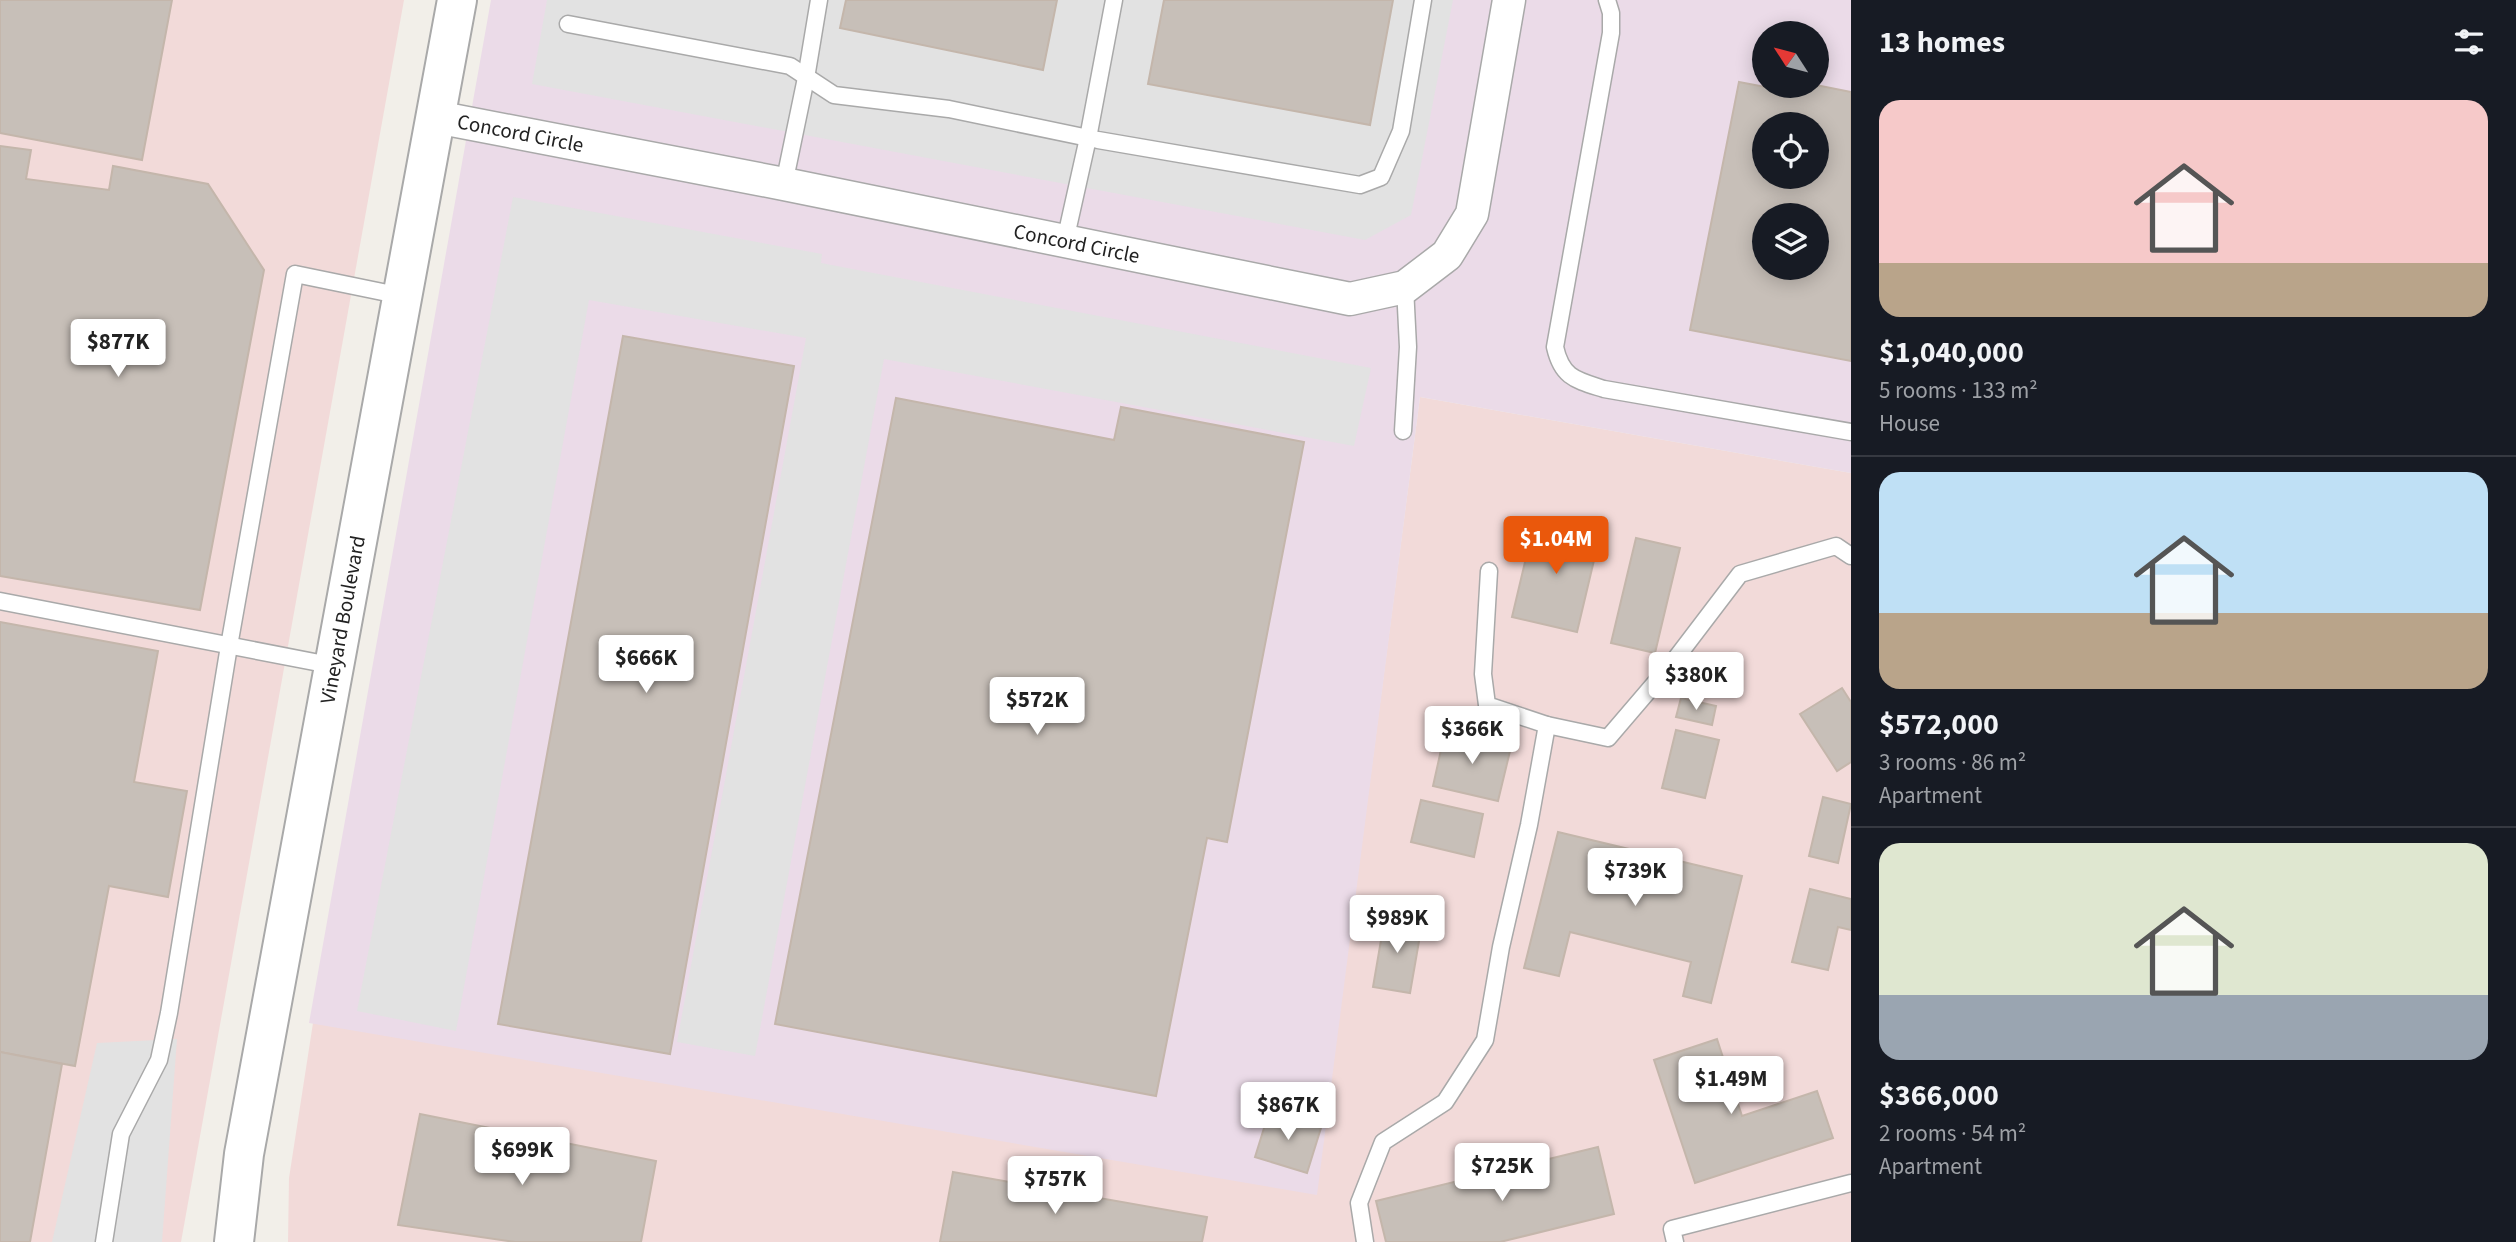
<!DOCTYPE html>
<meta charset="utf-8">
<style>
body{margin:0;font-family:"Source Sans 3",sans-serif;background:#242831;color:#f1f3f6;height:100vh;display:flex;flex-direction:column;font-size:26px;white-space:nowrap}
*{box-sizing:border-box;margin:0}
p{font-size:23px;color:#9ea1a6}
.icon{flex:none;width:38px;height:38px;fill:none;stroke:currentColor;stroke-width:2;stroke-linecap:round;stroke-linejoin:round}
.map{position:relative;flex:1;overflow:hidden}
.panel{display:flex;flex-direction:column;background:#171b24;width:665px}
.panel>*{flex:none}
.needle{width:46px;rotate:306deg}
.fabs{position:absolute;left:1752px;top:21px;display:grid;gap:14px}
.fabs a{display:grid;place-items:center;width:77px;height:77px;border-radius:50%;background:#171b24;box-shadow:0 4px 18px #0003;font-size:35px}
.price{position:absolute;translate:-50% -60px;padding:0 16px;border-radius:7px;background:#fff;color:#222;font-size:23px;line-height:46px;filter:drop-shadow(0 2px 4px #0008)}
.price::after{content:'';position:absolute;left:50%;top:42px;width:21px;height:16px;margin-left:-10px;background:inherit;clip-path:polygon(0 0,100% 0,50% 100%)}
.price.active{background:#ea580c;color:#fff}
ul{padding:0;list-style:none}
li{display:grid;align-content:center;gap:14px;height:371px;padding:0 28px}
li+li{border-top:2px solid #363941}
li span{display:grid;place-items:center;height:217px;border-radius:21px;color:#555}
li>.icon{margin-inline-start:auto}
span .icon{width:126px;height:126px;fill:#fffc;stroke-width:1}
li b{font-size:30px}
h2{display:flex;justify-content:space-between;align-items:center;height:84px;padding:0 28px;font-size:30px}
main{display:flex;flex:1;min-height:0}
.map>svg:first-child{display:block}
.commercial{fill:#f2dad9}
.industrial{fill:#ebdbe8;fill-rule:evenodd}
.parking{fill:#e2e2e2}
.building{fill:#c7bfb8;stroke:#c4b6ab;stroke-width:2;fill-rule:evenodd}
.lines{fill:none;stroke-linecap:round;stroke-linejoin:round}
.service-casing{stroke:#a9a9a9;stroke-width:19}
.minor-casing{stroke:#a9a9a9;stroke-width:35}
.tertiary-casing{stroke:#a9a9a9;stroke-width:42}
.service{stroke:#fff;stroke-width:16}
.minor{stroke:#fff;stroke-width:32}
.tertiary{stroke:#fff;stroke-width:38}
.labels{text-anchor:middle;stroke-width:7;stroke-linejoin:round;paint-order:stroke}
.street-label{font-size:21px;fill:#222;stroke:#fff}
</style>
<main>
<div class="map">
<svg width="1851" height="1242" viewBox="0 0 1851 1242">
<rect width="100%" height="100%" fill="#f2efe9"/>
<g class="commercial">
<path d="M0,0H404L181,1242H0Z"/>
<path d="M1420,397L1851,473V1242H288L289,1178L313,1023L1316,1194Z"/>
</g>
<path class="industrial" d="M491,0H1851V473L1420,397L1317,1195L309,1023ZM1764,33H1816V86H1764ZM1764,124H1816V177H1764ZM1764,215H1816V268H1764Z"/>
<g class="parking">
<path d="M547,0H1453L1411,215L1365,240L532,84Z"/>
<path d="M513,197L822,254L821,263L1371,368L1354,446L884,359L755,1056L677,1042L806,338L589,300L456,1031L357,1011Z"/>
<path d="M177,1039L162,1242H52L97,1043Z"/>
</g>
<g class="building">
<path d="M0,0H172L142,160L0,133Z"/>
<path d="M846,0H1057L1043,70L840,28Z"/>
<path d="M1164,0H1393L1370,125L1148,84Z"/>
<path d="M1739,82L1797,93L1798,86L1816,85L1851,92V361L1690,330ZM1764,124H1816V177H1764ZM1764,215H1816V268H1764Z"/>
<path d="M0,146L31,150L26,179L109,190L113,166L208,184L264,270L200,610L0,576Z"/>
<path d="M623,336L794,366L670,1054L498,1024Z"/>
<path d="M896,398L1114,440L1121,407L1304,442L1227,842L1207,838L1156,1096L775,1024Z"/>
<path d="M1535,520L1600,535L1577,632L1512,617Z"/>
<path d="M1636,538L1680,548L1655,653L1611,643Z"/>
<path d="M0,622L158,651L134,782L187,791L168,897L109,886L75,1066L0,1052Z"/>
<path d="M1842,688L1851,702V762L1837,771L1800,714Z"/>
<path d="M1681,698L1716,706L1712,725L1676,717Z"/>
<path d="M1676,730L1719,740L1705,798L1662,788Z"/>
<path d="M1445,732L1511,747L1498,801L1433,786Z"/>
<path d="M1823,797L1851,804L1838,863L1809,856Z"/>
<path d="M1421,800L1483,814L1474,857L1411,842Z"/>
<path d="M1558,832L1742,876L1711,1003L1683,996L1691,962L1570,932L1559,976L1524,968Z"/>
<path d="M1810,889L1851,899V930L1838,927L1828,970L1792,962Z"/>
<path d="M1385,917L1422,924L1410,993L1373,987Z"/>
<path d="M1717,1039L1742,1116L1817,1091L1833,1138L1695,1183L1654,1060Z"/>
<path d="M0,1052L62,1064L30,1242H0Z"/>
<path d="M1269,1112L1321,1128L1307,1173L1255,1157Z"/>
<path d="M420,1114L656,1161L641,1242H515L398,1225Z"/>
<path d="M1598,1147L1614,1214L1500,1242H1386L1376,1201Z"/>
<path d="M953,1172L1207,1217L1202,1242H940Z"/>
</g>
<g class="lines">
<g class="service-casing">
<g id="service">
<path d="M1607,0L1611,13V33L1555,347C1562,378 1576,380 1604,389L1851,432"/>
<path d="M568,24L790,66L834,95L949,109L1098,140L1360,185L1381,177L1401,131L1423,0"/>
<path d="M784,184L806,78L819,0"/>
<path d="M1065,241L1088,138L1114,0"/>
<path d="M1403,431L1408,347L1405,287"/>
<path d="M1489,571L1483,674L1487,705L1547,725"/>
<path d="M0,601L335,666"/>
<path d="M104,1242L121,1134L159,1060L169,1013L229,646L295,274L402,296"/>
<path d="M1365,1242L1359,1203L1383,1142L1445,1102L1485,1040L1501,947L1529,825L1547,725L1608,738L1673,662L1740,574L1836,546L1851,556"/>
<path d="M1675,1242L1672,1229L1851,1183"/>
</g>
</g>
<g class="minor-casing">
<g id="minor">
<path id="s1" d="M436,117L784,184L1350,299L1405,287L1447,255L1472,214L1509,0"/>
</g>
</g>
<g class="tertiary-casing">
<g id="tertiary">
<path id="s2" d="M234,1242L244,1154L457,0"/>
</g>
</g>
<use href="#service" class="service"/>
<use href="#minor" class="minor"/>
<use href="#tertiary" class="tertiary"/>
</g>
<g class="labels">
<g class="street-label">
<text dy="7" stroke="none"><textPath href="#s1" startOffset="86">Concord Circle</textPath></text>
<text dy="7" stroke="none"><textPath href="#s1" startOffset="653">Concord Circle</textPath></text>
<text dy="7" stroke="none"><textPath href="#s2" startOffset="632">Vineyard Boulevard</textPath></text>
</g>
</g>
</svg>
<div class="fabs">
<a><svg class="needle" viewBox="-14 -14 28 28"><path d="M0-13l5 13h-10z" fill="#e53935"/><path d="M0 13l5-13h-10z" fill="#9ea1a6"/></svg></a>
<a><svg class="icon" aria-label="locate" viewBox="0 0 24 24"><circle cx="12" cy="12" r="6"/><path d="M12 2v4M12 18v4M2 12h4M18 12h4"/></svg></a>
<a><svg class="icon" aria-label="layers" viewBox="0 0 24 24"><path d="M12 4l9 5-9 5-9-5zM3 14l9 5 9-5"/></svg></a>
</div>
<b class="price" style="left:118px;top:379px">$877K</b>
<b class="price active" style="left:1556px;top:576px">$1.04M</b>
<b class="price" style="left:646px;top:695px">$666K</b>
<b class="price" style="left:1696px;top:712px">$380K</b>
<b class="price" style="left:1037px;top:737px">$572K</b>
<b class="price" style="left:1472px;top:766px">$366K</b>
<b class="price" style="left:1635px;top:908px">$739K</b>
<b class="price" style="left:1397px;top:955px">$989K</b>
<b class="price" style="left:1731px;top:1116px">$1.49M</b>
<b class="price" style="left:1288px;top:1142px">$867K</b>
<b class="price" style="left:522px;top:1187px">$699K</b>
<b class="price" style="left:1502px;top:1203px">$725K</b>
<b class="price" style="left:1055px;top:1216px">$757K</b>
</div>
<section class="panel">
<h2>13 homes<svg class="icon" aria-label="filters" viewBox="0 0 24 24"><path d="M4 7h16M4 17h16"/><circle cx="9" cy="7" r="2"/><circle cx="15" cy="17" r="2"/></svg></h2>
<ul>
<li><span style="background:linear-gradient(#f6c9c9 75%,#b9a48a 0)"><svg class="icon" aria-label="home" viewBox="0 0 24 24"><path d="M3 11l9-7 9 7M6 9v11h12V9"/></svg></span><div><b>$1,040,000</b><p>5 rooms · 133 m²</p><p>House</p></div></li>
<li><span style="background:linear-gradient(#bfe0f5 65%,#b9a48a 0)"><svg class="icon" aria-label="home" viewBox="0 0 24 24"><path d="M3 11l9-7 9 7M6 9v11h12V9"/></svg></span><div><b>$572,000</b><p>3 rooms · 86 m²</p><p>Apartment</p></div></li>
<li><span style="background:linear-gradient(#dfe7d0 70%,#9aa5b1 0)"><svg class="icon" aria-label="home" viewBox="0 0 24 24"><path d="M3 11l9-7 9 7M6 9v11h12V9"/></svg></span><div><b>$366,000</b><p>2 rooms · 54 m²</p><p>Apartment</p></div></li>
</ul>
</section>
</main>
